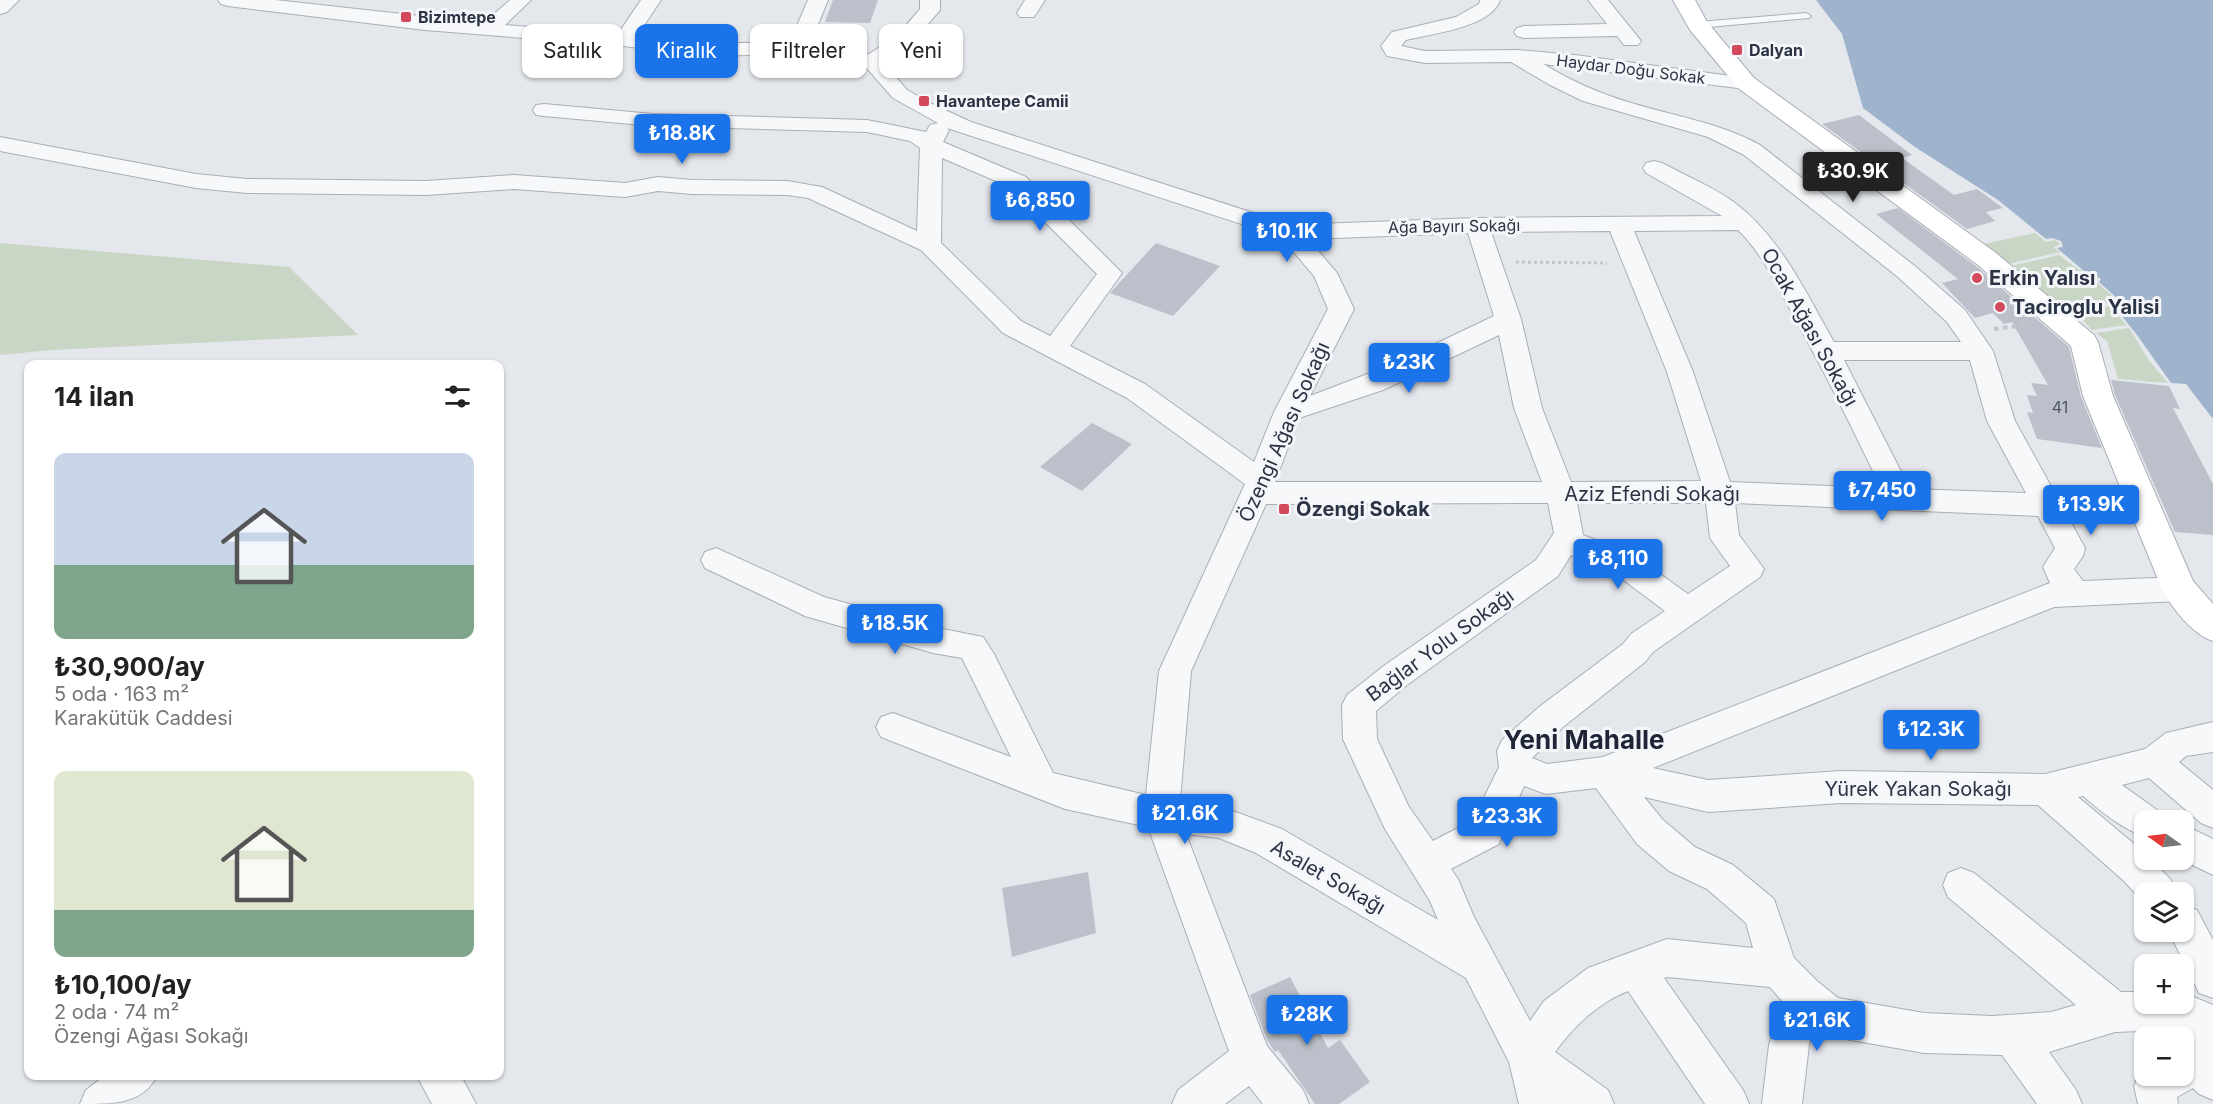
<!DOCTYPE html>
<html lang="tr">
<meta charset="utf-8">
<style>
body{margin:0;font-family:Inter,sans-serif;background:#f2f2f2;color:#222;height:100vh;display:flex;flex-direction:column;font-size:22px;white-space:nowrap}
*{box-sizing:border-box;margin:0}
p{font-size:20px;color:#767676}
.icon{flex:none;width:33px;height:33px;fill:none;stroke:currentColor;stroke-width:2;stroke-linecap:round;stroke-linejoin:round}
.map{position:relative;flex:1;overflow:hidden}
.side{position:absolute;left:24px;top:360px;width:480px;height:720px;display:flex;flex-direction:column;background:#fff;border-radius:12px;box-shadow:0 2px 4px #0004}
.side>*{flex:none}
.top-card{position:absolute;left:522px;top:24px;width:570px;height:54px;display:flex;gap:12px}
.needle{width:39px;rotate:284deg}
.tools{position:absolute;left:2134px;top:810px;display:grid;gap:12px}
.tools a{display:grid;place-items:center;width:60px;height:60px;border-radius:12px;background:#fff;box-shadow:0 2px 4px #0004;font-size:30px}
.price{position:absolute;translate:-50% -51px;padding:0 14px;border-radius:6px;background:#1a73e8;color:#fff;font-size:20px;line-height:39px;filter:drop-shadow(0 2px 3px #0008)}
.price::after{content:'';position:absolute;left:50%;top:36px;width:18px;height:14px;margin-left:-9px;background:inherit;clip-path:polygon(0 0,100% 0,50% 100%)}
.price.current{background:#222;color:#fff}
ul{padding:0;list-style:none}
li{display:grid;align-content:center;gap:12px;height:318px;padding:0 30px}
li span{display:grid;place-items:center;height:186px;border-radius:12px;color:#555}
li>.icon{margin-inline-start:auto}
span .icon{width:108px;height:108px;fill:#fffc;stroke-width:1}
li b{font-size:26px}
h2{display:flex;justify-content:space-between;align-items:center;height:72px;padding:0 30px;font-size:26px}
.chip{padding:0 21px;border-radius:12px;background:#fff;box-shadow:0 2px 4px #0004;font-size:21px;line-height:54px}
.chip.current{background:#1a73e8;color:#fff}
.map>svg:first-child{display:block}
.green{fill:#c9d6c5}
.water{fill:#9fb4cc}
.building{fill:#bbc0ca}
.lines{fill:none;stroke-linecap:round;stroke-linejoin:round}
.lane-casing{stroke:#a9aeb7;stroke-width:2}
.street-casing{stroke:#a9aeb7;stroke-width:2}
.secondary-casing{stroke:#a9aeb7;stroke-width:2}
.path-far1{stroke:#c2c5cb;stroke-width:3;stroke-dasharray:3 3;stroke-linecap:butt}
.path{stroke:#c2c5cb;stroke-width:4;stroke-dasharray:4.5 4.5;stroke-linecap:butt}
.lane{fill:#f7f8fa;fill-rule:evenodd}
.street{fill:#f7f8fa;fill-rule:evenodd}
.secondary{fill:#fff;fill-rule:evenodd}
.poi-dot{fill:#d1495b;stroke:#f4f6f9;stroke-width:2}
.labels{text-anchor:middle;stroke-width:6;stroke-linejoin:round;paint-order:stroke}
.far-poi-label{font-size:16px;font-weight:bold;fill:#2b3445;stroke:#f4f6f9;text-anchor:start}
.far-street-label{font-size:16px;fill:#2b3445;stroke:#f4f6f9}
.number-label{font-size:16px;fill:#4f5766}
.poi-label{font-size:20px;font-weight:bold;fill:#2b3445;stroke:#f4f6f9;text-anchor:start}
.street-label{font-size:20px;fill:#2b3445;stroke:#f4f6f9}
.district-label{font-size:26px;font-weight:bold;fill:#1d2536;stroke:#f4f6f9}
</style>
<div class="map">
<svg width="2213" height="1104" viewBox="0 0 2213 1104">
<rect width="100%" height="100%" fill="#e4e7ec"/>
<g class="green">
<path d="M2035,233L2046,242L2055,240L2060,244L2053,247L2060,252L2008,264L1984,244Z"/>
<path d="M0,243L289,267L358,335L52,350L0,355Z"/>
<path d="M2059,255L2086,275L2092,274L2098,279L2095,281L2117,300L2066,312L2011,266Z"/>
<path d="M2111,306L2126,325L2092,330L2075,312Z"/>
<path d="M2129,328L2148,359L2168,383L2118,379L2107,341L2096,333Z"/>
</g>
<path class="water" d="M1816,0H2213V419L2186,384L2171,383L2137,335L2113,305L2119,300L2099,282L2101,279L2090,272H2085L2057,248L2063,247L2061,241L2052,238L2046,239L1998,200L1915,147L1863,108L1842,34Z"/>
<g class="building">
<path d="M833,0H878L870,23L825,22Z"/>
<path d="M1859,115L1912,155L1902,158L1954,195L1977,189L2003,208L1986,212L1995,221L1967,229L1822,124Z"/>
<path d="M1898,208L1977,267L2069,347L2081,397L2102,448L2037,439L2027,412L2033,413L2027,395L2037,396L2031,383L2048,385L2012,322L2004,324L1993,313L1975,318L1942,283L1958,279L1876,214Z"/>
<path d="M1156,243L1220,266L1173,316L1110,293Z"/>
<path d="M2111,380L2169,386L2180,409L2173,408L2213,484V535L2175,532L2115,395Z"/>
<path d="M1092,423L1132,444L1082,491L1040,467Z"/>
<path d="M1088,872L1096,933L1012,957L1002,888Z"/>
<path d="M1290,977L1328,1048L1340,1040L1370,1082L1339,1104H1315L1278,1050L1275,1052L1267,1040L1250,995Z"/>
</g>
<g class="lines">
<g class="lane-casing">
<path id="lane" d="M1806,13L1811,16L1809,18L1698,28L1693,25L1698,22Z"/>
</g>
<g class="street-casing">
<g id="street">
<path d="M0,0H19L7,12L0,14Z"/>
<path d="M218,0H275L484,23L510,0H531L505,25L618,34L641,0H661L637,36L700,44L790,42L808,0H828L810,44L869,54L898,35L920,9V0H940V10L912,43L884,63L907,90L930,103L971,122L1291,225L1477,218L1722,216L1646,173L1643,168L1646,163L1654,161L1662,163C1686,176 1714,187 1735,203C1781,238 1806,293 1834,342H1961L1947,322L1898,277L1744,155L1708,137L1583,101L1550,85L1511,62L1425,63L1387,56L1381,46L1392,32L1456,17L1479,4L1480,0H1500C1492,27 1431,34 1406,40L1401,46L1425,51L1517,50L1575,55L1753,79L1756,83L1753,87L1746,89L1543,64C1570,80 1598,93 1628,102C1673,116 1718,122 1760,145L1916,267L1965,310L1993,351L2015,421L2085,548L2083,556L2074,569L2083,581L2179,577L2190,580L2194,589L2190,598L2179,601L2054,607L1653,768L1708,780L1841,771L2045,774L2145,749L2166,733L2213,722V752L2186,756L2179,762L2213,790V828L2201,823L2149,778L2122,785L2157,810L2162,820H2145V837C2121,828 2102,812 2083,796L2078,797L2145,853V860H2152L2171,880L2176,892H2145V904L2124,881L2038,805L1841,803L1708,812L1644,797L1663,820L1695,847L1733,865L1774,899L1794,958L1817,981L1838,998L1924,1013L1992,1016L2051,1012L2076,1005L1948,897L1943,885L1948,873L1961,868L1974,873L2121,992H2145V1004H2184V993L2213,1005V1100L2199,1094L2193,1088L2177,1097L2178,1104H2138L2134,1086L2140,1072L2145,1069V1076H2184V1036H2170L2167,1030L2115,1032L2049,1052L2076,1090L2082,1104H2037L2002,1055L1924,1053L1829,1036L1813,1028L1809,1045L1802,1104H1762L1769,1045L1782,1001L1770,987L1667,977L1664,978L1743,1090L1749,1104H1705L1628,991C1598,1003 1573,1027 1555,1052L1608,1090L1614,1104H1519L1509,1062L1466,978L1256,853L1219,838L1186,834L1267,1046L1303,1090L1309,1104H1263L1249,1086L1225,1104H1172L1178,1090L1229,1051L1148,827L1065,809L881,737L876,727L881,717L893,713L1011,757L962,658L933,653L805,616L705,568L701,560L705,552L716,548L824,597L933,627L983,637L994,654L1053,773L1146,795L1159,671L1245,484L1127,398L1003,333L921,250L808,198L787,195L692,194L658,191L625,197L514,189L426,195L247,193L196,188L0,151V137L196,174L247,179L426,181L514,175L625,183L658,177L692,180L787,181L822,187L917,231L920,148L910,141L867,132L653,126L544,116L536,115L533,110L536,105L544,104L653,114L867,120L926,132L930,125L938,123L893,98L865,66L856,63L798,54L700,56L624,46L425,30L228,6L221,4ZM947,128L1281,237L1314,276L1328,309L1274,412L1254,462L1145,384L1070,346L1122,273L1026,177L943,142L949,130ZM942,158L1010,187L1097,274L1050,336L1021,321L941,243ZM1738,230C1762,253 1777,285 1793,315C1824,371 1853,429 1881,488L1730,482L1693,372L1634,231ZM1610,231L1667,372L1701,481L1571,482L1542,408L1521,319L1491,232ZM1468,233L1494,316L1391,365L1310,396L1354,309L1337,273L1308,239ZM1499,335L1514,408L1542,482H1275L1299,418L1383,390ZM1844,360H1970L1987,421L2026,493L1910,489ZM1548,503L1554,533L1536,560L1385,665L1347,695L1342,705L1343,739L1385,829L1430,901L1438,920L1282,829L1219,806L1180,801L1191,671L1266,504ZM1577,503H1706L1710,538L1730,566L1688,594L1632,554L1583,535ZM1735,503L2038,516L2055,548L2043,567L2050,583L1603,757L1547,764L1532,758L1563,727L1645,662L1653,652L1760,577L1764,569L1739,535ZM1571,555L1610,570L1665,611L1631,634L1623,644L1539,707L1502,740L1497,751L1499,767L1473,820L1433,841L1409,807L1377,739L1376,711L1407,685L1558,576ZM1524,786L1546,794L1596,788L1637,844L1669,871L1707,889L1746,923L1753,948L1667,939L1588,968L1544,1001L1530,1021L1474,917L1458,879L1451,869L1499,844Z"/>
<path d="M1025,0H1045L1034,17H1020L1017,13Z"/>
<path d="M1588,0H1608L1641,41L1638,45H1624L1617,36L1524,38L1517,36L1514,32L1517,28L1524,26L1607,24Z"/>
<path d="M2184,825L2213,839V875L2182,860H2184Z"/>
<path d="M2184,905L2197,910L2213,940V998L2199,993L2169,932H2184Z"/>
<path d="M104,1076H157C142,1104 114,1104 80,1104L86,1090Z"/>
<path d="M417,1076H461L476,1104H432Z"/>
</g>
</g>
<g class="secondary-casing">
<path id="secondary" d="M1673,0H1695L1707,22L1754,78L1996,253L2094,335L2098,342L2113,396L2193,581L2213,604V641C2192,634 2172,608 2162,589L2083,396L2071,346L1978,265L1738,88L1690,30Z"/>
</g>
<path class="path-far1" d="M1516,262L1607,263"/>
<path class="path" d="M1994,329L2026,325"/>
<use href="#lane" class="lane"/>
<use href="#street" class="street"/>
<use href="#secondary" class="secondary"/>
</g>
<g class="poi-dot">
<rect x="400" y="11" width="12" height="12" rx="3"/>
<rect x="1731" y="44" width="12" height="12" rx="3"/>
<rect x="918" y="95" width="12" height="12" rx="3"/>
<circle cx="1977" cy="278" r="6"/>
<circle cx="2000" cy="307" r="6"/>
<rect x="1278" y="503" width="12" height="12" rx="3"/>
</g>
<g class="labels">
<g class="far-poi-label">
<text x="418" y="23">Bizimtepe</text>
<text x="1749" y="56">Dalyan</text>
<text x="936" y="107">Havantepe Camii</text>
</g>
<g class="far-street-label">
<text transform="translate(1631 69) rotate(7)" y="6">Haydar Doğu Sokak</text>
<text transform="translate(1454 226) rotate(-1)" y="6">Ağa Bayırı Sokağı</text>
</g>
<g class="number-label">
<text x="2060" y="413">41</text>
</g>
<g class="poi-label">
<text x="1989" y="285">Erkin Yalısı</text>
<text x="2012" y="314">Taciroglu Yalisi</text>
<text x="1296" y="516">Özengi Sokak</text>
</g>
<g class="street-label">
<text transform="translate(1810 327) rotate(61)" y="7">Ocak Ağası Sokağı</text>
<text transform="translate(1284 432) rotate(-66)" y="7">Özengi Ağası Sokağı</text>
<text x="1652" y="501">Aziz Efendi Sokağı</text>
<text transform="translate(1440 645) rotate(-36)" y="7">Bağlar Yolu Sokağı</text>
<text x="1918" y="796">Yürek Yakan Sokağı</text>
<text transform="translate(1328 877) rotate(30)" y="7">Asalet Sokağı</text>
</g>
<g class="district-label">
<text x="1584" y="749">Yeni Mahalle</text>
</g>
</g>
</svg>
<div class="tools">
<a><svg class="needle" viewBox="-14 -14 28 28"><path d="M0-13l5 13h-10z" fill="#e53935"/><path d="M0 13l5-13h-10z" fill="#767676"/></svg></a>
<a><svg class="icon" aria-label="layers" viewBox="0 0 24 24"><path d="M12 4l9 5-9 5-9-5zM3 14l9 5 9-5"/></svg></a>
<a>+</a>
<a>−</a>
</div>
<b class="price" style="left:682px;top:165px">₺18.8K</b>
<b class="price current" style="left:1853px;top:203px">₺30.9K</b>
<b class="price" style="left:1040px;top:232px">₺6,850</b>
<b class="price" style="left:1287px;top:263px">₺10.1K</b>
<b class="price" style="left:1409px;top:394px">₺23K</b>
<b class="price" style="left:1882px;top:522px">₺7,450</b>
<b class="price" style="left:2091px;top:536px">₺13.9K</b>
<b class="price" style="left:1618px;top:590px">₺8,110</b>
<b class="price" style="left:895px;top:655px">₺18.5K</b>
<b class="price" style="left:1931px;top:761px">₺12.3K</b>
<b class="price" style="left:1185px;top:845px">₺21.6K</b>
<b class="price" style="left:1507px;top:848px">₺23.3K</b>
<b class="price" style="left:1307px;top:1046px">₺28K</b>
<b class="price" style="left:1817px;top:1052px">₺21.6K</b>
<div class="top-card">
<a class="chip">Satılık</a>
<a class="chip current">Kiralık</a>
<a class="chip">Filtreler</a>
<a class="chip">Yeni</a>
</div>
<section class="side">
<h2>14 ilan<svg class="icon" aria-label="filters" viewBox="0 0 24 24"><path d="M4 7h16M4 17h16"/><circle cx="9" cy="7" r="2"/><circle cx="15" cy="17" r="2"/></svg></h2>
<ul>
<li><span style="background:linear-gradient(#c9d6e8 60%,#7fa58c 0)"><svg class="icon" aria-label="home" viewBox="0 0 24 24"><path d="M3 11l9-7 9 7M6 9v11h12V9"/></svg></span><div><b>₺30,900/ay</b><p>5 oda · 163 m²</p><p>Karakütük Caddesi</p></div></li>
<li><span style="background:linear-gradient(#dfe7d0 75%,#7fa58c 0)"><svg class="icon" aria-label="home" viewBox="0 0 24 24"><path d="M3 11l9-7 9 7M6 9v11h12V9"/></svg></span><div><b>₺10,100/ay</b><p>2 oda · 74 m²</p><p>Özengi Ağası Sokağı</p></div></li>
</ul>
</section>
</div>
